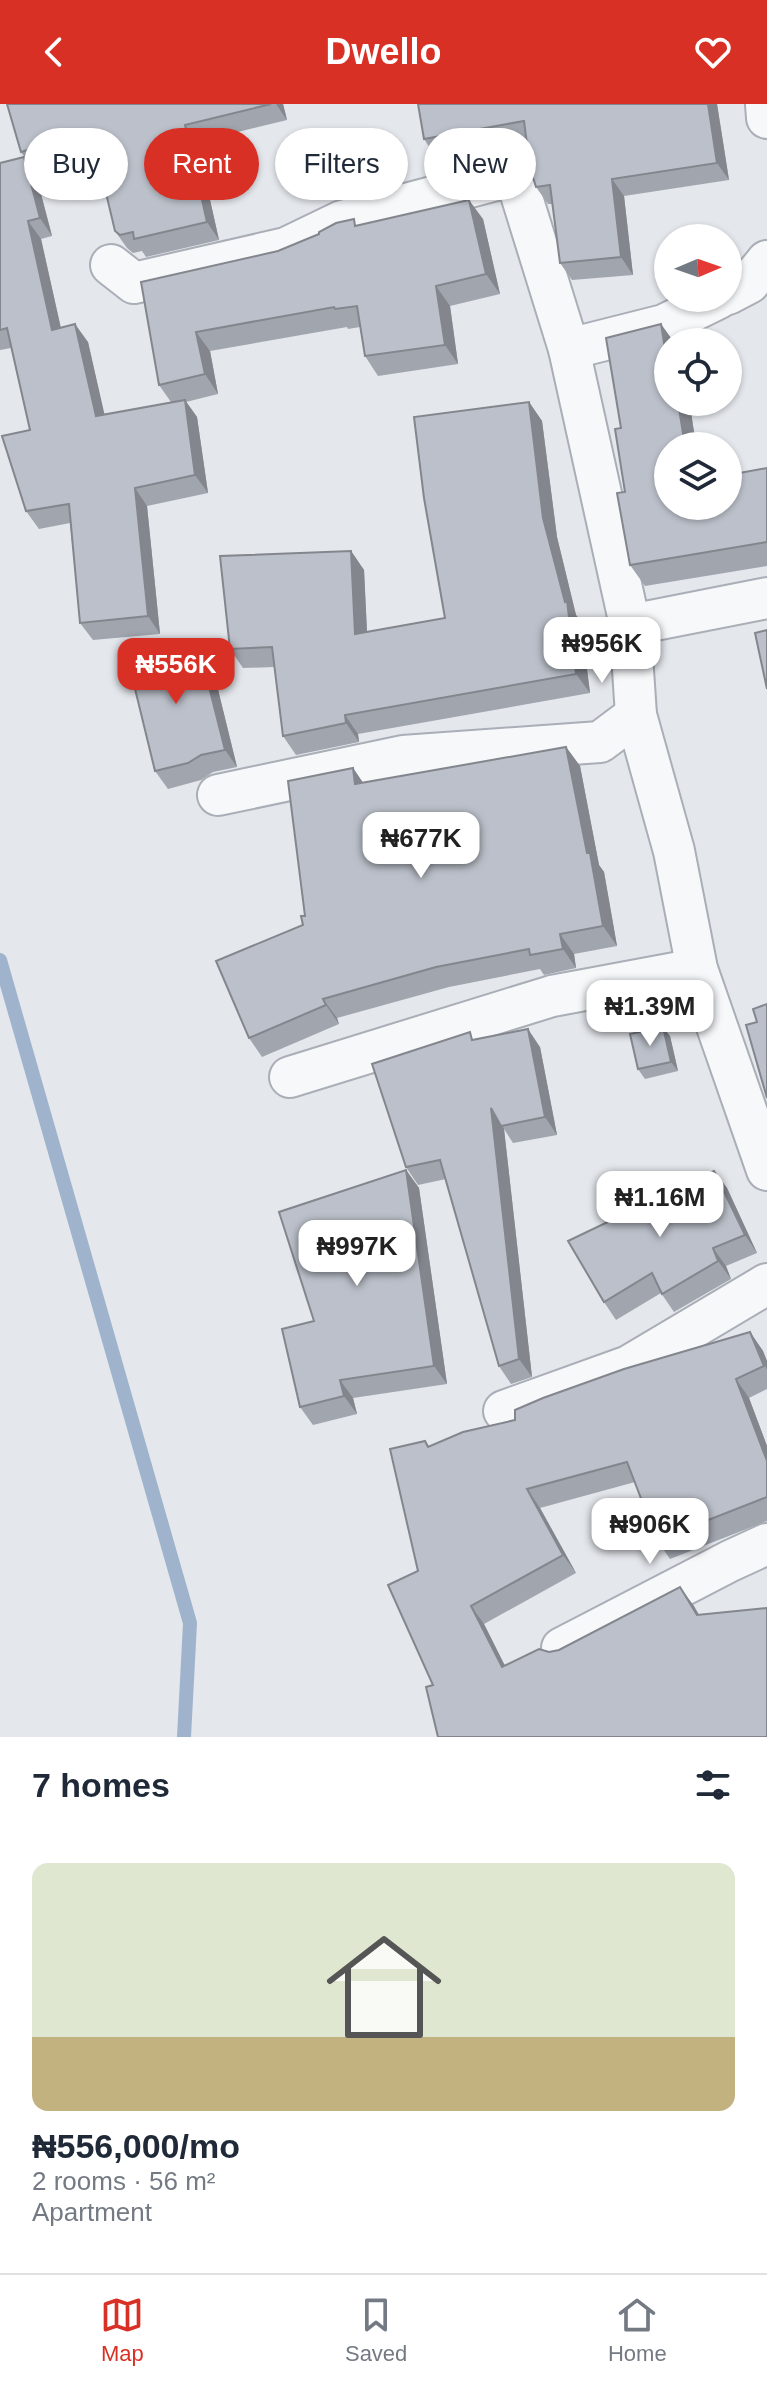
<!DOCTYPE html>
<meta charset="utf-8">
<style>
body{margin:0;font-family:Arial,sans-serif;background:#f6f6f7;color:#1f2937;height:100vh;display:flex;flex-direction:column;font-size:30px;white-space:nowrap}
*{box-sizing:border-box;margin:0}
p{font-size:26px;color:#747a83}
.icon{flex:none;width:44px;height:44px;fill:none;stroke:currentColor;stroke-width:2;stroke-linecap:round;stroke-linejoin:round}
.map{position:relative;height:1633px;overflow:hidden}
.panel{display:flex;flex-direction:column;background:#fff;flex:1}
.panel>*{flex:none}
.hud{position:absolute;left:24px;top:24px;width:720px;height:72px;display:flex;gap:16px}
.needle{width:52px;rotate:88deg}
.fabs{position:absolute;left:654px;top:120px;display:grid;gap:16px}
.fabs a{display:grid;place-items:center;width:88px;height:88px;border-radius:50%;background:#fff;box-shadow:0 2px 6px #0004;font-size:40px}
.price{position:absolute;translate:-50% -68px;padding:0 18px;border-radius:16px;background:#fff;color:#222;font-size:26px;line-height:52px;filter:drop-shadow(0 2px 4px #0008)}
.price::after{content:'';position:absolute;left:50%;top:48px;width:24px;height:18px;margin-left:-12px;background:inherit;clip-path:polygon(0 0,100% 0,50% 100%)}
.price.on{background:#d93025;color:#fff}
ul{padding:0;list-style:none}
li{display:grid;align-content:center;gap:16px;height:424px;padding:0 32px}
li+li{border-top:2px solid #e0e1e3}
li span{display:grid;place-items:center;height:248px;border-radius:16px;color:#555}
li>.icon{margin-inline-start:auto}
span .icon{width:144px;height:144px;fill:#fffc;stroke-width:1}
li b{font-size:34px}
h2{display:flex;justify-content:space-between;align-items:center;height:96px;padding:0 32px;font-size:34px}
.chip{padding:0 28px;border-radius:36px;background:#fff;box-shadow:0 2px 6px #0004;font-size:28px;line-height:72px}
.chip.on{background:#d93025;color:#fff}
header{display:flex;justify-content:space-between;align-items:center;height:104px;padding:0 32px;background:#d93025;color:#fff;font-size:36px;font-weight:800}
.menu{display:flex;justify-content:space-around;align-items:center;height:112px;border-top:2px solid #e0e1e3;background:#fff;font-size:22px;color:#747a83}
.menu a{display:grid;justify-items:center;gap:4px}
.menu .on{color:#d93025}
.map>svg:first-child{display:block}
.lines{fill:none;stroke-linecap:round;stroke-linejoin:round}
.stream{stroke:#9fb4cc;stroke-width:14}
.street-casing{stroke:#a9aeb7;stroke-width:44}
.street{stroke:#f7f8fa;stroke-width:40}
.wall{fill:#a1a5ae}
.shaded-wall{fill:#83868d}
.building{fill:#bbc0ca;stroke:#83868d;stroke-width:2}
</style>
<header><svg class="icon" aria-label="back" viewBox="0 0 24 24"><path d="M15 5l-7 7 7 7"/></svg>Dwello<svg class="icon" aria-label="heart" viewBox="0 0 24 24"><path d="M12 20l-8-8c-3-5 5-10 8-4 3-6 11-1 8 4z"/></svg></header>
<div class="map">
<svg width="767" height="1633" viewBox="0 0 767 1633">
<rect width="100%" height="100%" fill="#e4e7ec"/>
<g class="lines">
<path class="stream" d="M0,856L190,1519L184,1633"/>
<g class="street-casing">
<g id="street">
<path d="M766,0L767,14"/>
<path d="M111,161L134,179L286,144L342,117L515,71L569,245L630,521L636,611L674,747L697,865L767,1066"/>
<path d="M728,190L749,179L767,157"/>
<path d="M569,245L664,221L719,194"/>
<path d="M630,521L767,494"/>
<path d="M218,691L403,652L600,638L636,611"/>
<path d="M290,973L552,892L697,865"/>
<path d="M504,1307L629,1262L767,1180"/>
<path d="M562,1544L730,1457L767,1440"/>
</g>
</g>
<use href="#street" class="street"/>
</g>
<g class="wall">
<path d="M7,0H283L287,16L197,38L219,136L146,153L142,147L133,149L127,144L115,127L96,46L33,65L21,48Z"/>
<path d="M418,0H717L729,76L624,92L633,171L572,176L560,159L553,100H548L536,83L527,36L436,53L424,35Z"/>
<path d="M0,59L36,71L52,132L41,135L61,224L88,238L104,311L171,298L159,281L141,178L278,147L358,121L483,115L500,190L450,202L458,260L378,272L365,252L360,223L348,225L347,223L210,247L218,290L186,298L197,313L208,389L147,402L160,530L93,536L80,519L70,419L39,425L26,407L30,326L11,244L0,246Z"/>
<path d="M529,298L542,317L557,433L576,511L581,517L590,589L358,630L359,638L296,651L283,632L274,563L243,564L230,545L351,447L364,466L367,528L445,514Z"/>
<path d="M668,298L690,301L696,342H668V402L767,364V462L645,482L630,461L621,324Z"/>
<path d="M198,539L211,557L237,663L213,668L201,676L168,685L155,667Z"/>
<path d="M566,643L580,662L599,761L604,768L617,842L574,850L576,864L544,871L540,865L449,883L337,914L339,920L262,953L249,934L303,821L353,664L363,679Z"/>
<path d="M670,932L678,967L645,975L638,965Z"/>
<path d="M475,935L540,943L557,1031L513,1039L504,1025L532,1273L511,1280L499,1262L446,1075L418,1081L406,1063Z"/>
<path d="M406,1066L419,1084L447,1280L353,1294L357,1310L313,1321L300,1303L314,1217Z"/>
<path d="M714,1067L727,1084L757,1149L726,1162L731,1175L674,1208L661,1189L616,1216L604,1198Z"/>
<path d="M750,1228L763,1247L767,1257V1285L749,1294L767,1342V1417L670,1455L657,1436L635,1378L540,1404L576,1469L484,1520L505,1562L559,1546L680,1483L699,1511L433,1581L418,1467L425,1337L429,1342L515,1316Z"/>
</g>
<g class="shaded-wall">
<path d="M276,0H283L287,16Z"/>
<path d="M708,0H717L729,76L717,59Z"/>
<path d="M185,21L197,38L219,136L207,118Z"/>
<path d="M24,53L36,71L52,132L40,114Z"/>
<path d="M612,75L624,92L633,171L621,153Z"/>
<path d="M469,96L483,115L500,190L486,170Z"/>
<path d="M28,117L41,135L65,243L52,226Z"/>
<path d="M436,182L450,202L458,260L445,241Z"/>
<path d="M75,220L88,238L109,330L96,312Z"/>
<path d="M661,220L674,238H668V263Z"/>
<path d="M196,228L210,247L218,290L205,270Z"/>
<path d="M185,296L197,313L208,389L195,371Z"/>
<path d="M529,298L542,317L557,433L576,511L581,517L590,589L576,570L565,498L543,414Z"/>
<path d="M678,298H688L690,301L696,342H685Z"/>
<path d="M135,384L147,402L160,530L148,512Z"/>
<path d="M351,447L364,466L368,549L355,530Z"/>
<path d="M198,539L211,557L237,663L225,646Z"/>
<path d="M345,611L358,630L359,638L346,619Z"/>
<path d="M566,643L580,662L599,761L604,768L617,842L603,822L587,749Z"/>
<path d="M353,664L366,683L355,680Z"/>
<path d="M560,830L574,850L576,864L563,845Z"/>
<path d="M323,895L337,914L339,920L326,901Z"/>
<path d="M663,923L670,932L678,967L671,958Z"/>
<path d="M528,925L540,943L557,1031L545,1013Z"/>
<path d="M491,1004L504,1025L532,1273L519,1255Z"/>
<path d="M406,1066L419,1084L447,1280L434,1262Z"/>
<path d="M714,1067L727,1084L757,1149L745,1131Z"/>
<path d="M713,1144L726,1162L731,1175L718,1157Z"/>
<path d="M750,1228L763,1247L767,1257V1266Z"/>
<path d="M736,1275L749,1294L767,1342V1357Z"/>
<path d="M340,1276L353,1294L357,1310L344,1292Z"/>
<path d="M527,1385L540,1404L576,1469L563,1451Z"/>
<path d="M680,1483L694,1502L710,1530L697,1511Z"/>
<path d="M471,1502L484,1520L515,1582L502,1563Z"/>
</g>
<g class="building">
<path d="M7,0H271L185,21L207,118L134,135L133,128L120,131L115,127L91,26L21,48Z"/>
<path d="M418,0H708L717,59L612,75L621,153L560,159L550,81L536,83L530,64L524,17L424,35Z"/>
<path d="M24,53L40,114L28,117L52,226L75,220L96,312L185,296L195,371L135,384L148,512L80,519L69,400L26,407L2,332L30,326L7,224L0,226V59Z"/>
<path d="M469,96L486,170L436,182L445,241L365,252L357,202L335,205L334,203L196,228L205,270L159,281L141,178L278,147L319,130V128L336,119L354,115L355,122Z"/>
<path d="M661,220L668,263V298H678L685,342H668V402H728V371L767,364V438L630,461L617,389L625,388L615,325L621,324L606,234Z"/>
<path d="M529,298L543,414L565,498L567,497L576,570L345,611L346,619L283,632L272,543L230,545L220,452L351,447L355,530L445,514L424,394L414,313Z"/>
<path d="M767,526V585L755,529Z"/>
<path d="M198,539L225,646L201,651L188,659L155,667L128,556Z"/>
<path d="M566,643L587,749H590L603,822L560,830L563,845L530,851L529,845L436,863L323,895L326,901L249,934L216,857L303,821L301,812H305L288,677L353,664L355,680Z"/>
<path d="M767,900V994L746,921L757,918L753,905Z"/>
<path d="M663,923L671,958L638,965L630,930Z"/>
<path d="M528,925L545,1013L501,1022L491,1004L519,1255L499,1262L440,1056L406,1063L372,960L470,928L472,936Z"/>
<path d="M406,1066L434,1262L340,1276L344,1292L300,1303L282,1225L314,1217L279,1108Z"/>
<path d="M714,1067L745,1131L713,1144L718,1157L662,1190L652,1169L604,1198L568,1137Z"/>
<path d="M750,1228L764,1262L736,1275L767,1357V1393L657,1436L627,1358L527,1385L563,1451L471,1502L502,1563L539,1545L549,1548L559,1546L680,1483L697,1511L767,1504V1633H438L426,1583L433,1581L388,1481L418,1467L390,1345L425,1337L428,1343L463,1328L515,1316V1306L543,1294L624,1265Z"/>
</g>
</svg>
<div class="fabs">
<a><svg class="needle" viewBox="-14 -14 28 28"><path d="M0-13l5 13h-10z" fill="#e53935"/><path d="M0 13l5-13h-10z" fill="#747a83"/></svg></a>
<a><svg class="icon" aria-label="locate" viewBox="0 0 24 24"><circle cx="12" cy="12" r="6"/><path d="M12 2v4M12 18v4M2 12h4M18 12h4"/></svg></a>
<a><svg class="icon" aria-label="layers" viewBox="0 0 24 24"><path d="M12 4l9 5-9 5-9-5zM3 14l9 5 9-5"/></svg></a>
</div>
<b class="price" style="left:602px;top:581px">₦956K</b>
<b class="price on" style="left:176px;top:602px">₦556K</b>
<b class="price" style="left:421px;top:776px">₦677K</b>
<b class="price" style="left:650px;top:944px">₦1.39M</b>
<b class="price" style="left:660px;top:1135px">₦1.16M</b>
<b class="price" style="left:357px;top:1184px">₦997K</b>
<b class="price" style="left:650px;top:1462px">₦906K</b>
<div class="hud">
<a class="chip">Buy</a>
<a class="chip on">Rent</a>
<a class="chip">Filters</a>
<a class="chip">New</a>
</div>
</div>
<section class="panel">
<h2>7 homes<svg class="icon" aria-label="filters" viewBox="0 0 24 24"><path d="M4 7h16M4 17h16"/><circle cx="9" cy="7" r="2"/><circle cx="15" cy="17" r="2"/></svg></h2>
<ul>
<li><span style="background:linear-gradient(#dfe7d0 70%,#c2b280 0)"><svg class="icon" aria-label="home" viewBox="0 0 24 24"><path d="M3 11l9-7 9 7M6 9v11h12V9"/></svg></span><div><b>₦556,000/mo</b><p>2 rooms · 56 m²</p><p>Apartment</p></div></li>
</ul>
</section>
<nav class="menu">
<a class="on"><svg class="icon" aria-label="map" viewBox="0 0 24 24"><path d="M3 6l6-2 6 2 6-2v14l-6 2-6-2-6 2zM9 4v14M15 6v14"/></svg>Map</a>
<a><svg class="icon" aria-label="saved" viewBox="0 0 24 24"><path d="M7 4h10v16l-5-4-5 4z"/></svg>Saved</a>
<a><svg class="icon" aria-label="home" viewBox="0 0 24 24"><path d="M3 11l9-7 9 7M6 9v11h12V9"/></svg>Home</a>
</nav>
